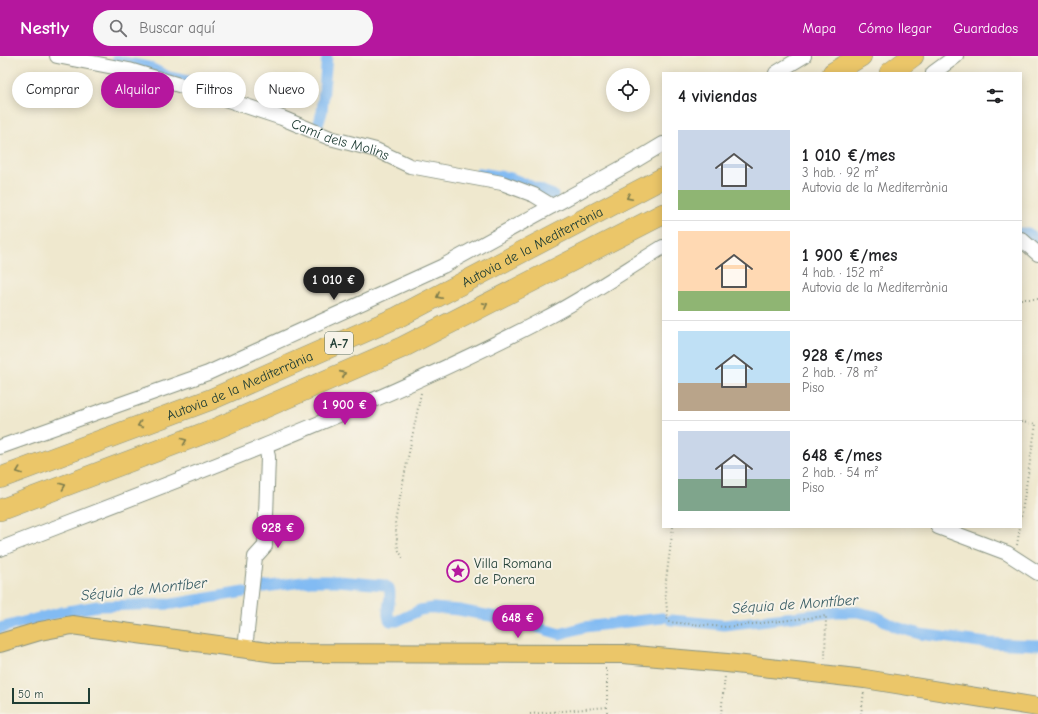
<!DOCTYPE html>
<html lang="es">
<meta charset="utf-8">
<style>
body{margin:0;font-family:"Comic Neue",sans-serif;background:#f6f6f6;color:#202124;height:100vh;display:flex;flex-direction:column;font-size:15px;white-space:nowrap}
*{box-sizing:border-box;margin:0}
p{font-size:13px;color:#757577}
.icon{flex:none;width:22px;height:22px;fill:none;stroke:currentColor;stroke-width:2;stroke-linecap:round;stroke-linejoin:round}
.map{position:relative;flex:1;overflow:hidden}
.sheet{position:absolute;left:662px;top:16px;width:360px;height:456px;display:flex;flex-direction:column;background:#fff;border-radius:0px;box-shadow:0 2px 10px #0003}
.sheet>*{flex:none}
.top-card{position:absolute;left:12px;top:16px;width:380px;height:36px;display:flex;gap:8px}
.fabs{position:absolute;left:606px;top:12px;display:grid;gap:8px}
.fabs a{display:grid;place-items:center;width:44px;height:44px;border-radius:50%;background:#fff;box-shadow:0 2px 10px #0003;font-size:20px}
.scale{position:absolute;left:12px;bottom:10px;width:78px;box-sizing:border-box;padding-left:4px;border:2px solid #1f3d34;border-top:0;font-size:11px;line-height:14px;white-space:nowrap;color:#1f3d34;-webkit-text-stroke:3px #f7f3e8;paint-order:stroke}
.price{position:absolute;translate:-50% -34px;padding:0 9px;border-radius:14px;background:#b5179e;color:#fff;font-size:13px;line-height:26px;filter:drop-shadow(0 1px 2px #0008)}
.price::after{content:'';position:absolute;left:50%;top:24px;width:12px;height:9px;margin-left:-6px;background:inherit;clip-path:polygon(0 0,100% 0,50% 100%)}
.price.on{background:#222;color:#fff}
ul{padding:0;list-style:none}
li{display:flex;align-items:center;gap:12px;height:100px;padding:0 16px}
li+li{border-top:1px solid #e0e0e0}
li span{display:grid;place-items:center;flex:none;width:112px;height:80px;border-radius:0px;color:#555}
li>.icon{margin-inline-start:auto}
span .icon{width:48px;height:48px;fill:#fffc;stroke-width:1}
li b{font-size:17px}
h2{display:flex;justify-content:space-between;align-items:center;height:48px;padding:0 16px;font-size:17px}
.pill{padding:0 14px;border-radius:18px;background:#fff;box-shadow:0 2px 10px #0003;font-size:14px;line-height:36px}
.pill.on{background:#b5179e;color:#fff}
header{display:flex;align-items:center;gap:24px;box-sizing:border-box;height:56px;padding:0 20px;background:#b5179e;color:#fff}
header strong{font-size:19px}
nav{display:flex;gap:22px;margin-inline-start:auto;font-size:14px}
.search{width:280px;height:36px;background:#f6f6f6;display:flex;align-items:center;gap:10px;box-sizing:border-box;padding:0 14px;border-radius:22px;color:#757577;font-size:15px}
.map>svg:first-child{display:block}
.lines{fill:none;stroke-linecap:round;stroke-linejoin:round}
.canal{stroke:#82bbf3;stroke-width:11}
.minor-casing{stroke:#879281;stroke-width:16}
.major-casing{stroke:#879281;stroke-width:20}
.highway-casing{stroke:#879281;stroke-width:22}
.path{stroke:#879281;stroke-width:2;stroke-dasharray:1 3;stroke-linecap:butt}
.minor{stroke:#fff;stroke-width:14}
.major{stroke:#ebc669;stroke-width:18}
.highway{stroke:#ebc669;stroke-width:21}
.oneway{stroke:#7b7b4c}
.labels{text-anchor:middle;stroke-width:4;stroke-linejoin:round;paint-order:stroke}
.shield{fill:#f7f3e8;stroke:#60746a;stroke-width:1}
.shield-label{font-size:13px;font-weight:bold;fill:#1f3d34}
.street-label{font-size:14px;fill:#1f3d34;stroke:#f7f3e8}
.poi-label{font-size:14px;fill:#1f3d34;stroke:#f7f3e8;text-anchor:start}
.water-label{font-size:15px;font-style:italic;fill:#385c64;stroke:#f7f3e8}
</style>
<header>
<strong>Nestly</strong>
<div class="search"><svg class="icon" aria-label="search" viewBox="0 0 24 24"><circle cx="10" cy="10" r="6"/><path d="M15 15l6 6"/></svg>Buscar aquí</div>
<nav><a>Mapa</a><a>Cómo llegar</a><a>Guardados</a></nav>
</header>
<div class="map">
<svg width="1038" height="658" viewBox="0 0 1038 658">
<rect width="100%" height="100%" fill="#f7f3e8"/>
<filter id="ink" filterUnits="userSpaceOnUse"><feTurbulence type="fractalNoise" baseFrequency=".025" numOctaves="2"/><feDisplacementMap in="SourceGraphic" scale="8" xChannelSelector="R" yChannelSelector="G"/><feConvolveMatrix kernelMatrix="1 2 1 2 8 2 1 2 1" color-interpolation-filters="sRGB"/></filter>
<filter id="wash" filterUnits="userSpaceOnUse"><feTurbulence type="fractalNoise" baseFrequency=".012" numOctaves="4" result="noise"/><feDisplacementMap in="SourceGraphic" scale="16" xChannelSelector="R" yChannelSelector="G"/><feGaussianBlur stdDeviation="0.9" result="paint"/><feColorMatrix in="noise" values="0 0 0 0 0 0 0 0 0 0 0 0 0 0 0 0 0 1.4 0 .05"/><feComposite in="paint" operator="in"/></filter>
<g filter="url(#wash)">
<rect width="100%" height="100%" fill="#efe8ce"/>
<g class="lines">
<g class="canal">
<path d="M117,5L148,11L169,21L207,29L229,38"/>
<path d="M317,72L322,56L327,0"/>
<path d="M480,117L511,122L553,139"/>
<path d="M1021,177H1028L1038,187"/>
<path d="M256,532L310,525H338L384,529L389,532C393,542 384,556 390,565H397L420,554L433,552L459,554L512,564L560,578L584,571L662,562"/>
<path d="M671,564L724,569L837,556H858L876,560L896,571L920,578L987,587L1038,589"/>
<path d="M0,572L62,556L98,550L172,548L244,536"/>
</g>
</g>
</g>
<g filter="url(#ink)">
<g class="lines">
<g class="minor-casing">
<g id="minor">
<path id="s1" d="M57,0L129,14L219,41L282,62L330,82L376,94L410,110L502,127L534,139L552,150"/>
<path d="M776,17L804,0"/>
<path d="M933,17L956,0"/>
<path d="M1021,183L1038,198"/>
<path d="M0,391L208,317L443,210L638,103L663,88"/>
<path d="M938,471L1007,497L1038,517"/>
<path d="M0,493C183,422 369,354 544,263C585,242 624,215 663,191"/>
<path d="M245,593L255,501L265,490L268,401L266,390"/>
</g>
</g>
<g class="major-casing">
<path id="major" d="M0,587L40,575L72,569L276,597L623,598L727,607L865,623L1038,651"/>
</g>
<g class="highway-casing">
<g id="highway">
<path d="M833,17L861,0"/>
<path d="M890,17L913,0"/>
<path id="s2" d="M0,422L212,343L398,261L663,122"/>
<path d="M0,454L215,373L403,291L663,158"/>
</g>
</g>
<g class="path">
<path d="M1021,243H1038"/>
<path d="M1021,366L1036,368L1021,462"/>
<path d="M673,471L665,532L668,566L726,571L826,560L825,605"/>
<path d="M1017,489L1020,471"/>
<path d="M403,502L398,493L395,466L421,337"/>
<path d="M605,613H607V658"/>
<path d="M530,658L607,651"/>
<path d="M721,658L725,620"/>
<path d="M861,658L864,636"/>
</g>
<use href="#minor" class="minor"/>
<use href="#major" class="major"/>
<use href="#highway" class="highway"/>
</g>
<defs><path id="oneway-chevron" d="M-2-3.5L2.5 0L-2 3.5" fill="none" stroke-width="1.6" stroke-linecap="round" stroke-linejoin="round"/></defs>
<g class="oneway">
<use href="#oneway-chevron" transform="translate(629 141) rotate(153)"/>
<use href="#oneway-chevron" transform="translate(439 240) rotate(153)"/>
<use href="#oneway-chevron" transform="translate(485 249) rotate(-27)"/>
<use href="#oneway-chevron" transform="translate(343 318) rotate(-24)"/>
<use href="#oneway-chevron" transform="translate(140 369) rotate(160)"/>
<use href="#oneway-chevron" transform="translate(184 385) rotate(-21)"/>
<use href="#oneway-chevron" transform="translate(19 415) rotate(160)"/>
<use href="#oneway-chevron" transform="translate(63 430) rotate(-21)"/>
</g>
</g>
<defs>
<g id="sight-ring" transform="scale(1.15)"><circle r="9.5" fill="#f7f3e8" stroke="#b5179e" stroke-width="1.5"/><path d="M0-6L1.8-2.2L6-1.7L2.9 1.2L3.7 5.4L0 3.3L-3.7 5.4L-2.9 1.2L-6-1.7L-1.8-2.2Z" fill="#b5179e"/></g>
</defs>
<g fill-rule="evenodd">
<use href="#sight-ring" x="458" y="515"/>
</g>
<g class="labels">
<rect class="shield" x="325" y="276" width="28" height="22" rx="3"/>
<g class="shield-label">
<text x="339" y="292">A-7</text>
</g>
<g class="street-label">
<text dy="5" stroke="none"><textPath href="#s1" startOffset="296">Camí dels Molins</textPath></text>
<text dy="5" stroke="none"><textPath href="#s2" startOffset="581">Autovia de la Mediterrània</textPath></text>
<text dy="5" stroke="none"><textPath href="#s2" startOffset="257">Autovia de la Mediterrània</textPath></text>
</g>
<g class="poi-label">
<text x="474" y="512">Villa Romana<tspan x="474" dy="16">de Ponera</tspan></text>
</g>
<g class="water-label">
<text transform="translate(144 533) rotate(-6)" y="5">Séquia de Montíber</text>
<text transform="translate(795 548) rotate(-4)" y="5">Séquia de Montíber</text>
</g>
</g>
</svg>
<div class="fabs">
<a><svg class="icon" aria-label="locate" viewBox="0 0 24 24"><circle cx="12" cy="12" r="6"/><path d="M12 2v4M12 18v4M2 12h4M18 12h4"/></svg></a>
</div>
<div class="scale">50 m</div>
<b class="price on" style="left:334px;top:245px">1 010 €</b>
<b class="price" style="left:345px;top:370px">1 900 €</b>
<b class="price" style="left:278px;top:493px">928 €</b>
<b class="price" style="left:518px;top:583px">648 €</b>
<div class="top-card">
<a class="pill">Comprar</a>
<a class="pill on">Alquilar</a>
<a class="pill">Filtros</a>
<a class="pill">Nuevo</a>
</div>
<section class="sheet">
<h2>4 viviendas<svg class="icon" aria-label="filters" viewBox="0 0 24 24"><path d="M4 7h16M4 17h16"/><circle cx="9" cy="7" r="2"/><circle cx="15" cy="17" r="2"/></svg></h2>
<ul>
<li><span style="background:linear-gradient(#c9d6e8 75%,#8fb573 0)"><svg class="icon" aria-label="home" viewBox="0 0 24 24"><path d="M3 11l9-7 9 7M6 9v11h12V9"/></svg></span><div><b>1 010 €/mes</b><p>3 hab. · 92 m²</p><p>Autovia de la Mediterrània</p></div></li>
<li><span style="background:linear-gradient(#ffd9b3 75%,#8fb573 0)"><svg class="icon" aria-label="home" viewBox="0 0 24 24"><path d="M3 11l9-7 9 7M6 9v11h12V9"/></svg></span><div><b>1 900 €/mes</b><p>4 hab. · 152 m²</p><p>Autovia de la Mediterrània</p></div></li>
<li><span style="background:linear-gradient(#bfe0f5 65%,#b9a48a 0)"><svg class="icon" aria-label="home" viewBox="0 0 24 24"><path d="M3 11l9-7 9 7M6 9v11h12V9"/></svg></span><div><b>928 €/mes</b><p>2 hab. · 78 m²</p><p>Piso</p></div></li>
<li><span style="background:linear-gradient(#c9d6e8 60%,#7fa58c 0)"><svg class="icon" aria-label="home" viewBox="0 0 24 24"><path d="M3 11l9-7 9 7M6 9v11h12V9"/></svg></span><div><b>648 €/mes</b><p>2 hab. · 54 m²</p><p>Piso</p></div></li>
</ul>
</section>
</div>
